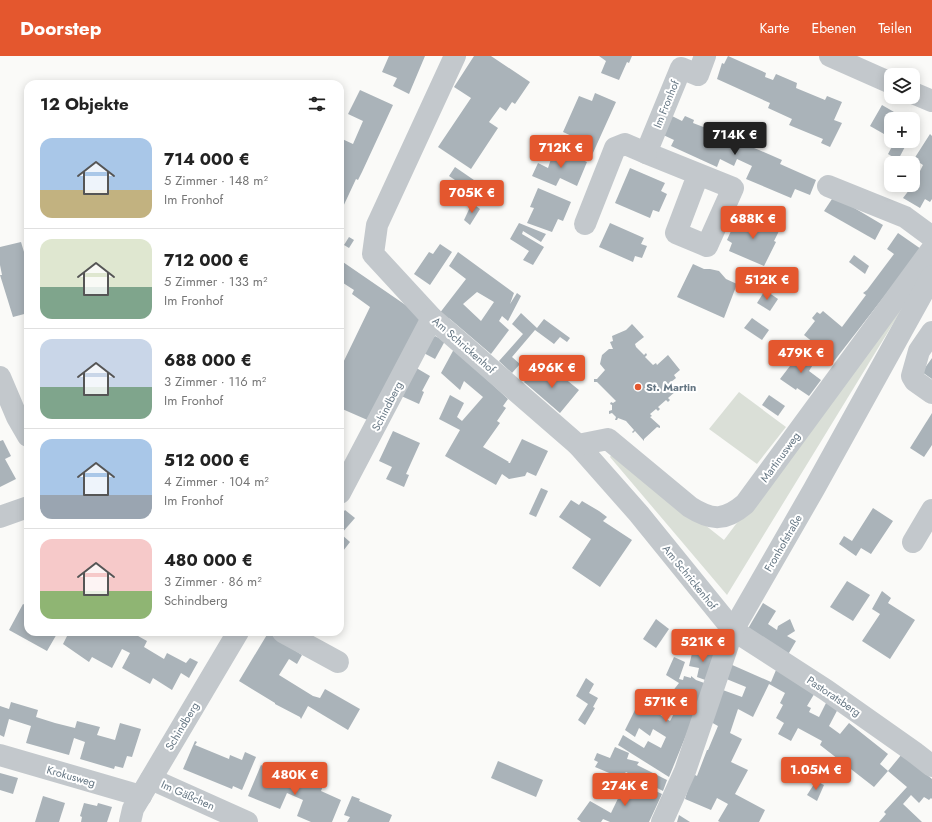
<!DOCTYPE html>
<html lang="de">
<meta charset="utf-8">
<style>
body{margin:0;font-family:Jost,sans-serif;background:#f2f2f2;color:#222;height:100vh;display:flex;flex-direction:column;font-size:15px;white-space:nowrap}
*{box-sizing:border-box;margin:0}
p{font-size:13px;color:#767676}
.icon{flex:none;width:22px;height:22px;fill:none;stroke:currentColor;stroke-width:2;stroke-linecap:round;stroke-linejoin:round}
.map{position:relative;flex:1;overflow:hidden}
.drawer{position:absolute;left:24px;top:24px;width:320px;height:556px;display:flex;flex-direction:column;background:#fff;border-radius:12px;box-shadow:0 2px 10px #0003}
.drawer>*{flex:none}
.tools{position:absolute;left:884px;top:12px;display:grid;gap:8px}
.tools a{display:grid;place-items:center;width:36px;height:36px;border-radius:8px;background:#fff;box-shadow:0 2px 10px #0003;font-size:20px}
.price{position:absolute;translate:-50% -34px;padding:0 9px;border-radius:4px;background:#e4572e;color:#fff;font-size:13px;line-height:26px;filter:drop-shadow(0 1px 2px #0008)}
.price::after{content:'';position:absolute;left:50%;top:24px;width:12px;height:9px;margin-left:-6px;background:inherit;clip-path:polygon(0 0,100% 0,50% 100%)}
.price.on{background:#222;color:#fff}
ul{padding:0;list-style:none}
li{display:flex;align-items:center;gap:12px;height:100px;padding:0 16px}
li+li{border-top:1px solid #e0e0e0}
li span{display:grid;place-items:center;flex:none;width:112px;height:80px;border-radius:12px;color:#555}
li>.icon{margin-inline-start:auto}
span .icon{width:48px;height:48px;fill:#fffc;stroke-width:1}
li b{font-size:17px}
h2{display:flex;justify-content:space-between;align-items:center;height:48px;padding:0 16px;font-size:17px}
header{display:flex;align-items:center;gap:24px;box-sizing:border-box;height:56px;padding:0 20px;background:#e4572e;color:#fff}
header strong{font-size:19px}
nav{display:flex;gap:22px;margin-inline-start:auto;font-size:14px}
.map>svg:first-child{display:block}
.green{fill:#dadfd7}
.building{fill:#aab3b9;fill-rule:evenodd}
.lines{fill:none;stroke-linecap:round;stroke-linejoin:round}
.minor{stroke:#c3c8cc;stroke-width:22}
.poi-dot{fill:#e4572e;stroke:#fff;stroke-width:1.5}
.labels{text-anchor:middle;stroke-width:4;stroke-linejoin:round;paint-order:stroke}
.street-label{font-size:11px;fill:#657683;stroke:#fff}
.poi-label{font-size:11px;font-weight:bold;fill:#657683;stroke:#fff;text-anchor:start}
</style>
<header>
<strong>Doorstep</strong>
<nav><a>Karte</a><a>Ebenen</a><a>Teilen</a></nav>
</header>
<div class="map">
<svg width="932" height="766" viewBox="0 0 932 766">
<rect width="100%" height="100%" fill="#fafaf8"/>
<g class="green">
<path d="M921,222L727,539L610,401L613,396L724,484Z"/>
<path d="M739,336L786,371L757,408L709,373Z"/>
</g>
<g class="building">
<path d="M389,0H425L409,38L393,30L397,22L382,16Z"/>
<path d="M474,0H491L530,26L515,48L512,46L506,55L500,51L489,66L498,72L471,113L438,91L471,42L454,31Z"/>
<path d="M599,0H632L629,7L627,6L619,24L601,17L606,5Z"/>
<path d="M728,0L766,17L765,21L773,24L776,18L797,27L796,32L825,44L827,40L842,46L834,64L842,67L830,91L821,87L823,83L789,69L792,63L768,52L770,47L717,23L722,7L724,8Z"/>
<path d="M360,34L393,49L362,116L358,124L356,123L342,153L340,152V82L353,88L363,65L348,58Z"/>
<path d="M595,37L616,46L592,99L572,90L576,82L563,76L579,40L592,45Z"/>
<path d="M882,49L906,63H891V82L870,70Z"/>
<path d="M668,58L682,65L685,60L694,64L693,67L706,72L720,78L721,76L730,79L728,85L742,91L744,88L759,94L782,104L780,108L816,124L810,139L795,133L791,142L746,123L752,110L737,103L734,110L720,103L717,111L671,90L674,84L659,77Z"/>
<path d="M930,78L932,80V143L930,146L925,143L920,152L903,142L913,129L923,109L914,103Z"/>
<path d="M895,85H908L898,104L888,98Z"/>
<path d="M554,91L587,106L577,130L560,122L556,130L532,120L538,107L548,112L551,103L549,102Z"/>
<path d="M455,111L487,133L479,145L464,137L467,132L449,120Z"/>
<path d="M630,112L665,127L661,135L667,138L659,156L653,154L650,162L615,147Z"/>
<path d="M538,132L571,146L563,165L558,163L552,176L527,167L534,152L530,151Z"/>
<path d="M834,140L883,169L875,184L824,155Z"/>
<path d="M472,147L480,153L470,169L464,164Z"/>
<path d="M744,160L779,175L774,185L776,186L764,210L729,195L732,187L727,184L735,166L741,168Z"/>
<path d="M519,167L546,178L541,186L523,175L522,178L544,191L533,209L523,204L529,195L510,183Z"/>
<path d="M610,167L644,182L641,188L647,190L642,202L635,200L633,206L599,191Z"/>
<path d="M898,177L921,193L831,309L820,300L824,295L804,279L815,265L812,262L817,256L820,258L823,255L842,271L866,239L863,237L867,234L894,198L887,193Z"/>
<path d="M349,181L354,184L349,192L344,189Z"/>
<path d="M21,186L28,209V240L25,241L28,257L13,261L0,219H2L0,209V191Z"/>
<path d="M440,188L452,196L430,229L414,218L429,196L433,198Z"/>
<path d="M458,196L514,237L510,248L517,237L521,240L508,265L502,260L499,265L509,274L491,298L450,263L439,258L466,223L449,210ZM477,236L494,246L481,265L463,248Z"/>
<path d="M854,199L869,210L865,218L849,206Z"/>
<path d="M340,204L423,261L372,366L340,352V313L370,251L352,238L354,234L340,225Z"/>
<path d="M693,208L704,213H710L719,215L726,223L737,228L724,262L677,241Z"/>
<path d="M765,234L778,243L770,255L757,247Z"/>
<path d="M521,257L537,272L544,263L570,282L567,286L560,281L554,288L535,274L512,301L520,308L512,317L499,305L523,278L512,268Z"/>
<path d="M752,262L769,274L762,284L744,272Z"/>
<path d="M28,265V283H27L24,266Z"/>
<path d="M632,268L644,281L635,288L636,291L644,299L646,297L647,299L645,301L653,309L656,307L657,309L668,299L680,314L674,319L676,322L671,326L678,336L676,335L668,342L670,344L668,346L666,344L658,351L660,353L658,355L656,353L650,358L652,360L650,361L660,370V372L657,371L644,383V385L635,375L633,377L632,376L634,374L626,365L618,362L617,364H615L616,361L612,357L609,358V355L612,354V349L610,348L611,346L613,347L616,345L597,326H594V323H597L605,314L600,308L602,299L609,293H613L610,286L613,285L612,280L626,274Z"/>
<path d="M435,280L445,285L435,303L420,295Z"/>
<path d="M794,292L814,307L809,315L821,324L809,340L797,332L796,334L780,323L793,306L787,301Z"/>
<path d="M454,293L508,343L503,350L506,352L497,365L500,367L483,391L509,406L508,407H510L522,383L548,395L536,420L527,416L525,420L509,423L502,418L496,429L445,400L460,374L439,363L450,339L464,347L457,361L462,365L483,341L464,325L460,334L441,317Z"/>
<path d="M932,302V323L922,316Z"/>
<path d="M413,310L430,320L422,335L424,336L419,348L399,339Z"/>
<path d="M537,313L552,325L558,317L579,334L560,357L524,326L533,314L535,316Z"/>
<path d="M769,339L785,350L778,360L762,349Z"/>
<path d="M932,357V389L924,401L910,392Z"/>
<path d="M393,375L420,387L406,418L409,419L404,431L386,423L392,411L379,405Z"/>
<path d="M3,384L11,400L5,403L16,423L0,431V385Z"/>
<path d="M541,432L548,435L536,461L529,458Z"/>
<path d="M571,444L579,449L582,445L599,455L607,461L603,465L632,484L600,531L572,512L591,483L559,461Z"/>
<path d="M873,452L893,465L871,498L861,492L856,500L839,488L844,480L852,485Z"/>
<path d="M345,454L355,462L341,478L350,486L340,499V460Z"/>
<path d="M847,525L870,539L853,565L830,551Z"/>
<path d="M882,535L891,542L888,547L915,564L890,603L862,585L880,558L872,553Z"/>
<path d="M763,547L776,555L768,568L777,574L778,570L790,563L795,575L787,580L796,585L786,602L746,576Z"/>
<path d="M23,548L28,550V576H58L47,595L9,574Z"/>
<path d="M656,563L669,573L656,592L643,583Z"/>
<path d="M69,576H131L147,585L144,591L164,603L167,597L186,607L190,602L198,606L189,622L181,617L172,634L153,622L150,628L122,612L130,597L122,593L112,612L92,601L89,606L63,588Z"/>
<path d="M268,577L302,599L297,608L289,603L279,619L313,640L320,642L325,633L360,653L348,674L308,650L301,663L300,661L275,648V647L239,625Z"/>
<path d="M693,593L717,597L708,625L697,621L699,612L689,610Z"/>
<path d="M674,601L685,606L679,623L683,624L684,620L691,622V620L696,624L707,628L669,721L618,689L623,679L644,692L648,685L661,692L666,681L653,673L650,680L639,672L635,681L625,674L639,646L670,665L682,642L672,636L679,627L666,619Z"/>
<path d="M730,608L771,626L776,614L816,635L807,650L811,652L809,656L819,661L828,643L840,649L829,670L840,678L849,667L888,698L880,708L888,715L874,731L820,689L822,685L798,672L791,685L778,678L784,667L776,662L783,649L780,647L785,637L769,628L753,661L738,653L730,677L742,683L731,706L748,714L735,738L765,754L759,766H720L718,765L728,748L717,742L711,754L685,743L693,718L697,720L707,694H708L718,670L709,665L720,633L742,641L746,631L724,622Z"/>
<path d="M586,622L594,628L589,637L598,642L593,651L595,652L585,669L578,664L588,648L576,640Z"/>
<path d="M11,646L38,654L36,661L55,667L75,672L77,665L100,671L97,679L115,684L120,667L141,673L132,701L127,700L123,712L115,710L114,713L80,703L85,686L74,682L69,699L26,687L31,670L9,663L4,681L0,679V650L9,653Z"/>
<path d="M195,685L197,686L195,689L229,703L230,699L242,704L245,696L256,701L242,734L233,730L232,733L183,713Z"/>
<path d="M615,691L629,697L627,703L639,706L637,709L667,724L663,735L626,716L621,722L595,711L598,706L594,704L597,697L610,702Z"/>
<path d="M902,698L932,723V743L931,742L929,744L924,741L919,747L911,739L903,748L922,766H879L886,758L884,756L907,731L888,715Z"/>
<path d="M498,705L543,724L536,741L491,722Z"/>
<path d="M261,709L275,715L273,719L291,727L294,719L310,726L311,725L323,730L321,735L341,744L332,766H311L297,760L303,744L287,737L280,753L248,740Z"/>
<path d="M0,717L18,722L13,738L0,734Z"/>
<path d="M816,725L824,729L817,745L807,739Z"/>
<path d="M625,728L642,736L645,730L662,738L649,766H610L603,763L601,766H581L577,763L590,745L611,757Z"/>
<path d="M43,740L65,747L59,766H35Z"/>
<path d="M352,740L360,743L359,745L392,759L389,766H347L350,761L344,759Z"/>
<path d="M84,747L97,750L98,747L112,751L107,766H81L82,761L80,760Z"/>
<path d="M679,759L690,766H677Z"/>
</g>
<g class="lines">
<g class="minor">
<path d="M455,0L377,169L373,198L432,262L578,389L639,458L733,574L826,634L914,696L932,710"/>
<path d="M830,0L891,27"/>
<path d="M913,37L932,45"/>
<path d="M698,119L676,177L707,190L733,132L646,97L681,12L698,19L705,0"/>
<path d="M828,130L905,161L932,181"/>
<path d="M585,168L615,92L625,88L646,97"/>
<path d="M932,276L919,295L912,320L915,325L932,337"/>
<path d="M0,321L17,361L28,380"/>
<path d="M578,389L608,383L690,451C712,465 725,465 745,448L932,193"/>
<path d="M340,437L432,262"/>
<path d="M0,461L28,451"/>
<path d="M913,486L932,454"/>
<path d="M283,576L338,606"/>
<path d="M0,699L141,740"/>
<path d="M151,723L247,766"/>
<path d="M130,766L133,753L238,576"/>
<path d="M662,766L685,715L733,574L814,433L932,220"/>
</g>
</g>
<circle class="poi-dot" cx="638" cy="331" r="4"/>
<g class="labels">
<g class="street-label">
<text transform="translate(666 48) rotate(-68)" y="4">Im Fronhof</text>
<text transform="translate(464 289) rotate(41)" y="4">Am Schrickenhof</text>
<text transform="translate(387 350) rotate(-63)" y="4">Schindberg</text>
<text transform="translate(780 401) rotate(-54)" y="4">Martinusweg</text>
<text transform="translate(783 487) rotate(-60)" y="4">Fronhofstraße</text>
<text transform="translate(690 521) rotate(51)" y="4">Am Schrickenhof</text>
<text transform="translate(834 640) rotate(34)" y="4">Pastoratsberg</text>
<text transform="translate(182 670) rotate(-59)" y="4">Schindberg</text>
<text transform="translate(71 720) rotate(16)" y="4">Krokusweg</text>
<text transform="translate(188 739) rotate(24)" y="4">Im Gäßchen</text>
</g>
<g class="poi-label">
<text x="646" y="335">St. Martin</text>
</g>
</g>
</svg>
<div class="tools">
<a><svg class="icon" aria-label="layers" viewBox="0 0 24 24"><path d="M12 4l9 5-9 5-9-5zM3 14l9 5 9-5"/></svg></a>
<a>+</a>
<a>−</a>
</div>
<b class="price on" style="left:735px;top:100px">714K €</b>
<b class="price" style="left:561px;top:113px">712K €</b>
<b class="price" style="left:472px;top:158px">705K €</b>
<b class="price" style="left:753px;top:184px">688K €</b>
<b class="price" style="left:767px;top:245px">512K €</b>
<b class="price" style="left:801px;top:318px">479K €</b>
<b class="price" style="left:552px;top:333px">496K €</b>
<b class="price" style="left:703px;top:607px">521K €</b>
<b class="price" style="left:666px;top:667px">571K €</b>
<b class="price" style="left:816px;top:735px">1.05M €</b>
<b class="price" style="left:295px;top:740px">480K €</b>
<b class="price" style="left:625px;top:751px">274K €</b>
<section class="drawer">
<h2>12 Objekte<svg class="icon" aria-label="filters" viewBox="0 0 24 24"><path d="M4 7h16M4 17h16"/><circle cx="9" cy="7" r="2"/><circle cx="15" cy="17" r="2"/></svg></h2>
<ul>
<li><span style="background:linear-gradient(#a9c7e8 65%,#c2b280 0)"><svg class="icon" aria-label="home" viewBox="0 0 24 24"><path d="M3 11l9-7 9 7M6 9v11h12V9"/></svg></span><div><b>714 000 €</b><p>5 Zimmer · 148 m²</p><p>Im Fronhof</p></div></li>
<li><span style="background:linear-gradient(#dfe7d0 60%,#7fa58c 0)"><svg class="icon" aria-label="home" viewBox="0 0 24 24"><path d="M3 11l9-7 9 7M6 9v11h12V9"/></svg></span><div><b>712 000 €</b><p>5 Zimmer · 133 m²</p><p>Im Fronhof</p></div></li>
<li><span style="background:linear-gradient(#c9d6e8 60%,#7fa58c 0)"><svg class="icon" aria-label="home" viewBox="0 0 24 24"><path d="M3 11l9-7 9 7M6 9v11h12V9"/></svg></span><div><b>688 000 €</b><p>3 Zimmer · 116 m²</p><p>Im Fronhof</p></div></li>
<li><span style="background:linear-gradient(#a9c7e8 70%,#9aa5b1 0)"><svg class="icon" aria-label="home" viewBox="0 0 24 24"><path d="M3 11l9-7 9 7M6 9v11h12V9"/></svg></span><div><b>512 000 €</b><p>4 Zimmer · 104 m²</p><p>Im Fronhof</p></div></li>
<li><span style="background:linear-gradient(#f6c9c9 65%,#8fb573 0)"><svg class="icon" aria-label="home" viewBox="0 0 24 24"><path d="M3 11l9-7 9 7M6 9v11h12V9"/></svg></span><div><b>480 000 €</b><p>3 Zimmer · 86 m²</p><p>Schindberg</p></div></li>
</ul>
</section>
</div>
